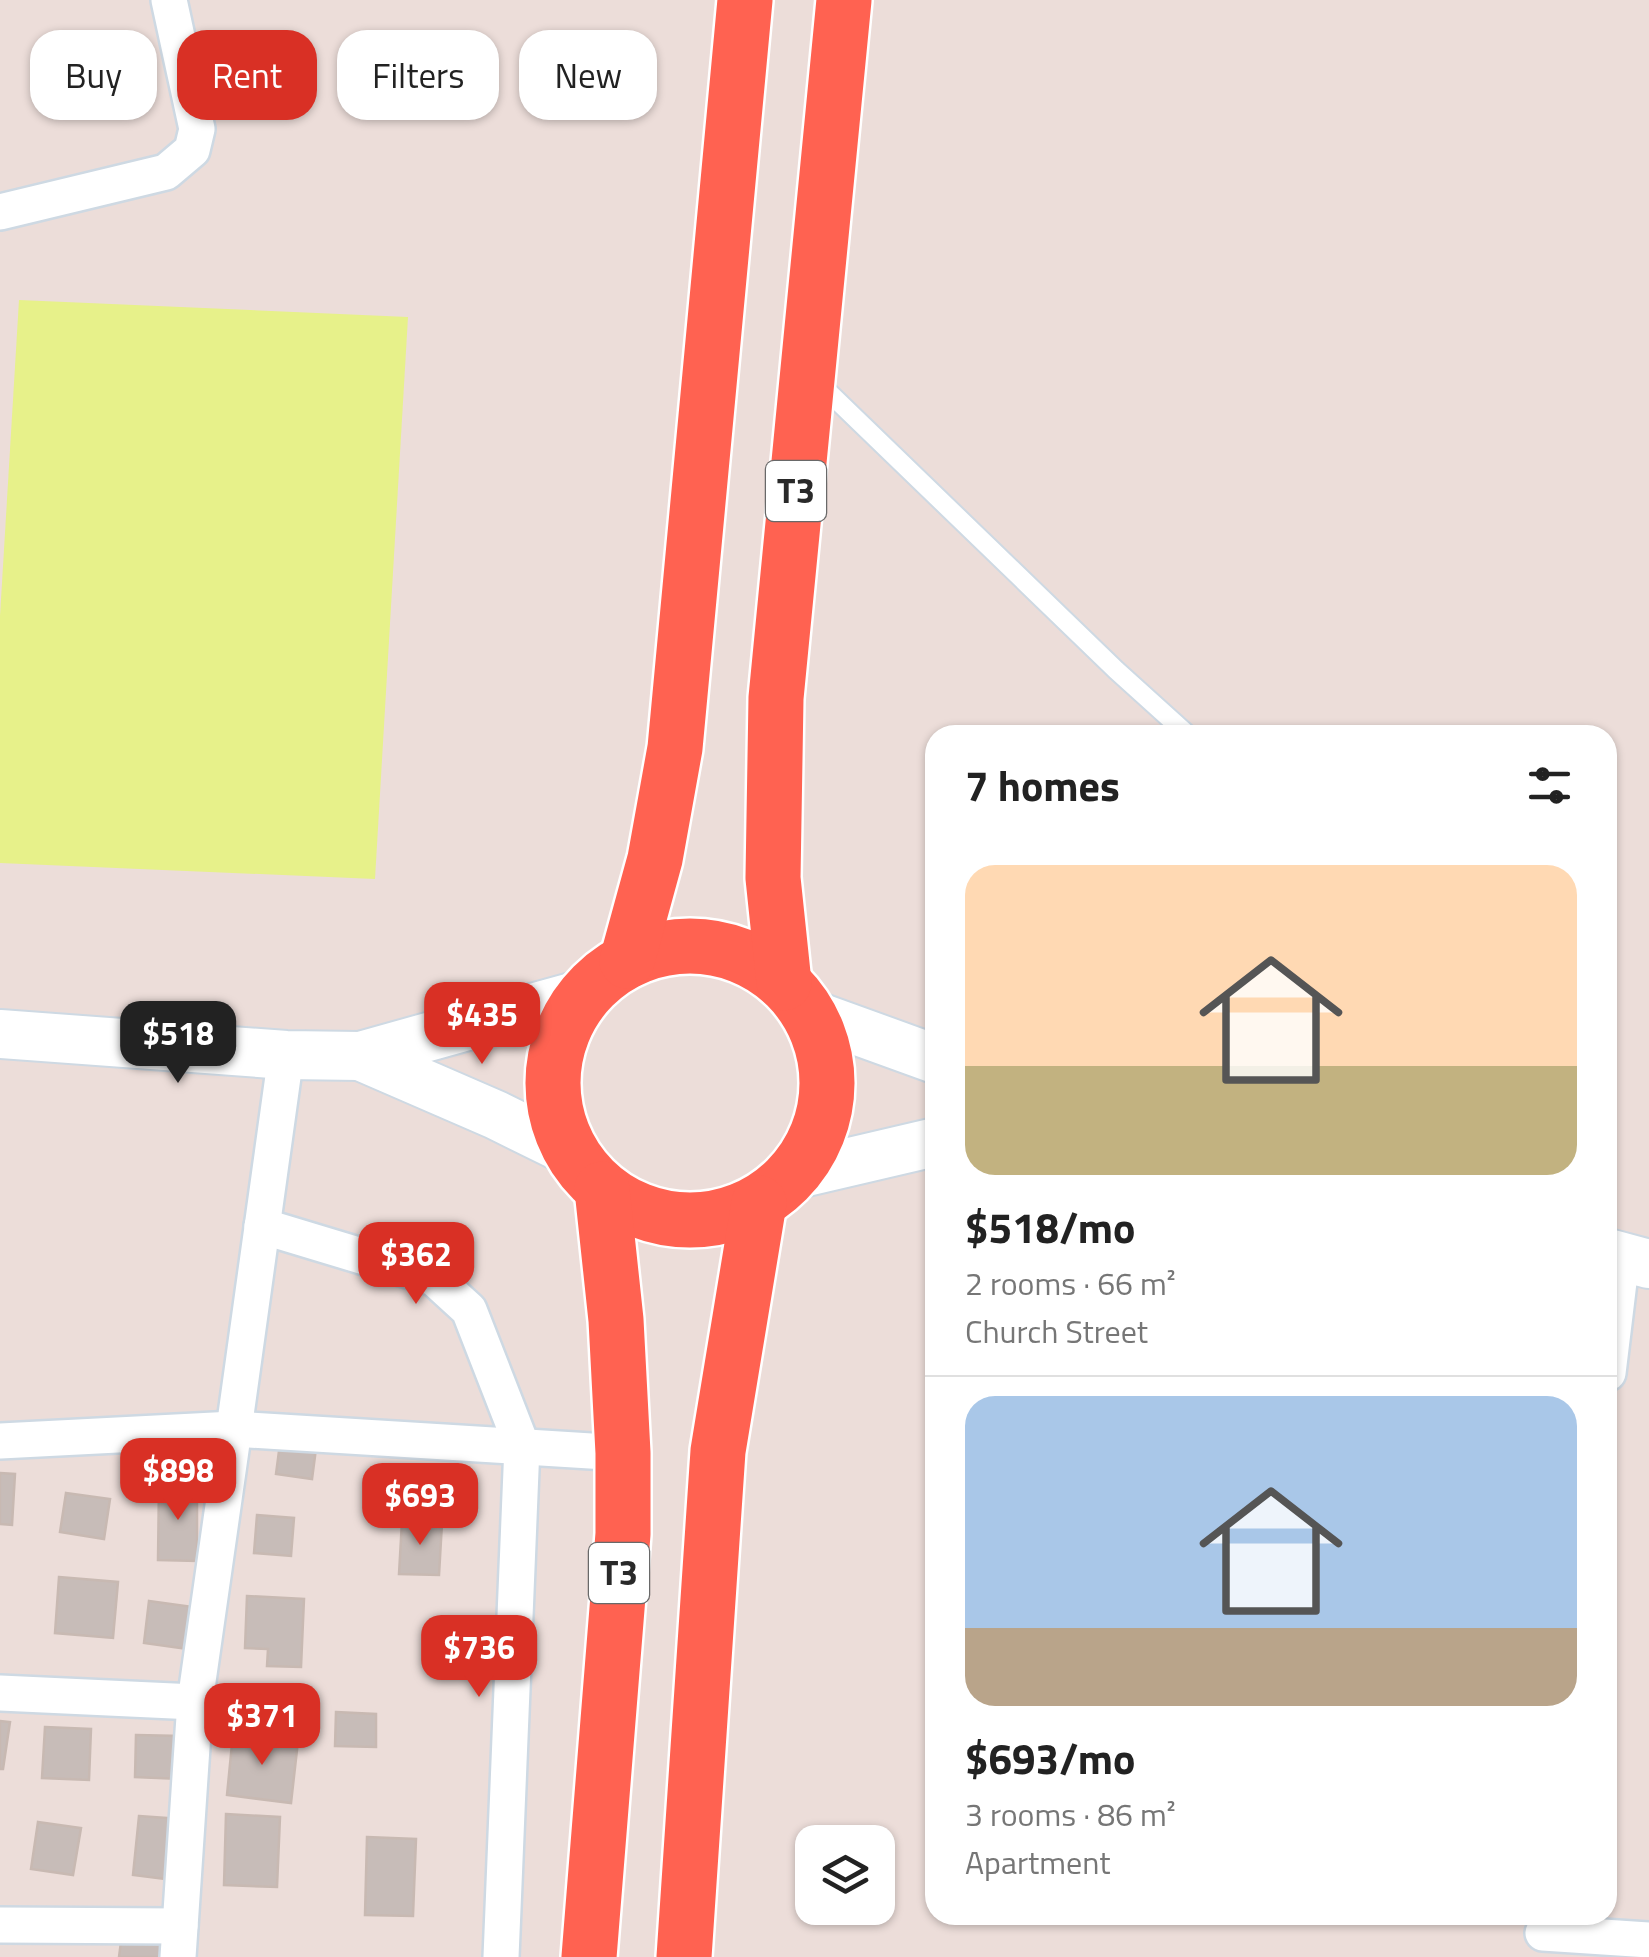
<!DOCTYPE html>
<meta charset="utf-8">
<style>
body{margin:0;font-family:"Titillium Web",sans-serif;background:#f2f2f2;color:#222;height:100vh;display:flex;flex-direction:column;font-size:38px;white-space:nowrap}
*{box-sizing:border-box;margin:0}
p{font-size:32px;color:#767676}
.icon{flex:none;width:55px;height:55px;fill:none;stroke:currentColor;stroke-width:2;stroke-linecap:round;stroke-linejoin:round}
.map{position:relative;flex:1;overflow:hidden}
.sheet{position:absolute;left:925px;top:725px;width:692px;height:1200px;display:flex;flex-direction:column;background:#fff;border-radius:30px;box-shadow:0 2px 8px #0004}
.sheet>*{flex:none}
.top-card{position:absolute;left:30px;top:30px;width:745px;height:90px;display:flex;gap:20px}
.buttons{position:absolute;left:795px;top:1825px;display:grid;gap:20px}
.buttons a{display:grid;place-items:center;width:100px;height:100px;border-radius:20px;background:#fff;box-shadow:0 2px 8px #0004;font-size:50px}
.price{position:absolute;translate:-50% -85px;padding:0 22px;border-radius:20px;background:#d93025;color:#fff;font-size:32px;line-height:65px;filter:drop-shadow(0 2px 5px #0008)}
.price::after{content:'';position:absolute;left:50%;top:60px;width:30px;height:22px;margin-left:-15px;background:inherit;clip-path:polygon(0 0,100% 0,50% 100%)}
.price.active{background:#222;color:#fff}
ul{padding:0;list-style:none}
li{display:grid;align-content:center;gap:20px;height:530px;padding:0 40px}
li+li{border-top:2px solid #e0e0e0}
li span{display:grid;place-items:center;height:310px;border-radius:30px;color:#555}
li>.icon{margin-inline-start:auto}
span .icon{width:180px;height:180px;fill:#fffc;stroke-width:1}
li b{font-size:42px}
h2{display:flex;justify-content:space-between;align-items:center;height:120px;padding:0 40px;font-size:42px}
.tag{padding:0 35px;border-radius:30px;background:#fff;box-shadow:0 2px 8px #0004;font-size:35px;line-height:90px}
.tag.active{background:#d93025;color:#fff}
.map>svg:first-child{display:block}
.pitch{fill:#e7f18a}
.building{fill:#c7bcb8;stroke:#c8b9b2;stroke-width:2.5}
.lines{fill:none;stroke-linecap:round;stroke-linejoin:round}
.lane-casing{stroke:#ced9e3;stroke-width:22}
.street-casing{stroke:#ced9e3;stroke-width:40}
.secondary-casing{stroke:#ced9e3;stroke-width:52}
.highway-casing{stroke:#fff;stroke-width:60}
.lane{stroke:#fff;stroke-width:18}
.street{stroke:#fff;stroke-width:35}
.secondary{stroke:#fff;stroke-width:48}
.highway{stroke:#ff6251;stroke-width:55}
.labels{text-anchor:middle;stroke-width:8;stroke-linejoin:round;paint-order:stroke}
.shield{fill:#fff;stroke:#696969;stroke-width:2.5}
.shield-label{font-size:35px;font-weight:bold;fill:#292929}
</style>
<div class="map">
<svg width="1649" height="1957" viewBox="0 0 1649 1957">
<rect width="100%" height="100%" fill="#ecddd9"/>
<path class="pitch" d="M19,300L408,317L375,879L0,863V616Z"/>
<g class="building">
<path d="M281,1436L317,1441L312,1479L276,1474Z"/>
<path d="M0,1473L15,1474L12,1525L0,1524Z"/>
<path d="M159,1484L197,1485V1561L158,1560Z"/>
<path d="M66,1493L110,1499L104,1539L60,1532Z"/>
<path d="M257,1515L294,1518L291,1556L254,1553Z"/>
<path d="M402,1521L442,1523L439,1575L399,1574Z"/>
<path d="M59,1577L118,1582L113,1638L55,1633Z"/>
<path d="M247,1596L304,1599L301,1667L267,1666L268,1649L245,1648Z"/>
<path d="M149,1601L193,1607L188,1649L144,1643Z"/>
<path d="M336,1712L376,1714V1747L335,1746Z"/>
<path d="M0,1721L10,1722L3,1769H0Z"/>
<path d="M45,1727L91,1729L89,1780L42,1778Z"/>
<path d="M233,1734L298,1741L291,1803L227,1795Z"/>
<path d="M136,1735L182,1736L180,1779L135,1777Z"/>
<path d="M226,1814L280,1817L277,1887L224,1885Z"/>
<path d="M139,1816L180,1819L174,1880L133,1875Z"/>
<path d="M38,1822L81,1828L73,1875L31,1869Z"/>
<path d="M367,1837L416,1839L413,1916L365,1915Z"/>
<path d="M122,1934L169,1939L167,1957H119Z"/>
</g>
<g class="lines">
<g class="lane-casing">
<path id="lane" d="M819,383L1116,670L1188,735"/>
</g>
<g class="street-casing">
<g id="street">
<path d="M0,212L166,172L192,150L197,129L169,0"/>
<path d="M286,1055L234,1429L623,1453"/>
<path d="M262,1226L434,1278L469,1310L522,1446L501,1957"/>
<path d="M1608,1373L1622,1257"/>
<path d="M0,1441L234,1429L195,1702L178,1957"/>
<path d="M0,1693L195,1702"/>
<path d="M0,1925L180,1926"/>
<path d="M1543,1933L1649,1940"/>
</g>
</g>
<g class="secondary-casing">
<g id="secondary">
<path d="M808,1013L935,1059"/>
<path d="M0,1034L286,1055L360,1056L586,993"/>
<path d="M360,1056L496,1115L571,1152"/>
<path d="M794,1175L935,1142"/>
<path d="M1608,1253L1649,1264"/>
</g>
</g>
<g class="highway-casing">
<g id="highway">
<circle cx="690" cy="1083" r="137"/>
<path d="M627,961L655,859L675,748L745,0"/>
<path d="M784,983L773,878L776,698L844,0"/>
<path d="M589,1957L623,1534V1453L616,1320L602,1189"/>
<path d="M684,1957L718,1451L759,1203"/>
</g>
</g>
<use href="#lane" class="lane"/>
<use href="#street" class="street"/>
<use href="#secondary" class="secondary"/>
<use href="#highway" class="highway"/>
</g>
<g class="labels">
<g class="shield">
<rect x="766" y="461" width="60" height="60" rx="8"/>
<rect x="589" y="1543" width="60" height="60" rx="8"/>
</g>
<g class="shield-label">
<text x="796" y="503">T3</text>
<text x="619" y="1585">T3</text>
</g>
</g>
</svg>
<div class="buttons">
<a><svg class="icon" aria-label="layers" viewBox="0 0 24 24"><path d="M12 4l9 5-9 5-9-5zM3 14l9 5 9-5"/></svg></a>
</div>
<b class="price" style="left:482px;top:1067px">$435</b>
<b class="price active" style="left:178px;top:1086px">$518</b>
<b class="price" style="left:416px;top:1307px">$362</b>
<b class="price" style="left:178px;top:1523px">$898</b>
<b class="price" style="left:420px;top:1548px">$693</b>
<b class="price" style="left:479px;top:1700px">$736</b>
<b class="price" style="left:262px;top:1768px">$371</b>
<div class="top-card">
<a class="tag">Buy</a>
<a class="tag active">Rent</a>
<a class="tag">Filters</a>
<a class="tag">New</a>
</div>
<section class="sheet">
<h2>7 homes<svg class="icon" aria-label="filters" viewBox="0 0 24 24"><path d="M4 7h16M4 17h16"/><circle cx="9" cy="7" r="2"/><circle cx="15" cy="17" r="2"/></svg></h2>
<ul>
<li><span style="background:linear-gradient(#ffd9b3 65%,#c2b280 0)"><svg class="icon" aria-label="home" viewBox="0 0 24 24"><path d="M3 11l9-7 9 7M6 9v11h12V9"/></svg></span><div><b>$518/mo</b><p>2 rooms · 66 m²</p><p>Church Street</p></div></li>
<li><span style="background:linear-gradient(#a9c7e8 75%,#b9a48a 0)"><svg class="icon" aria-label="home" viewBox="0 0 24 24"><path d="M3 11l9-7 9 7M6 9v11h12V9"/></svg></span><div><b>$693/mo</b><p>3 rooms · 86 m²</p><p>Apartment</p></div></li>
</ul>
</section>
</div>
